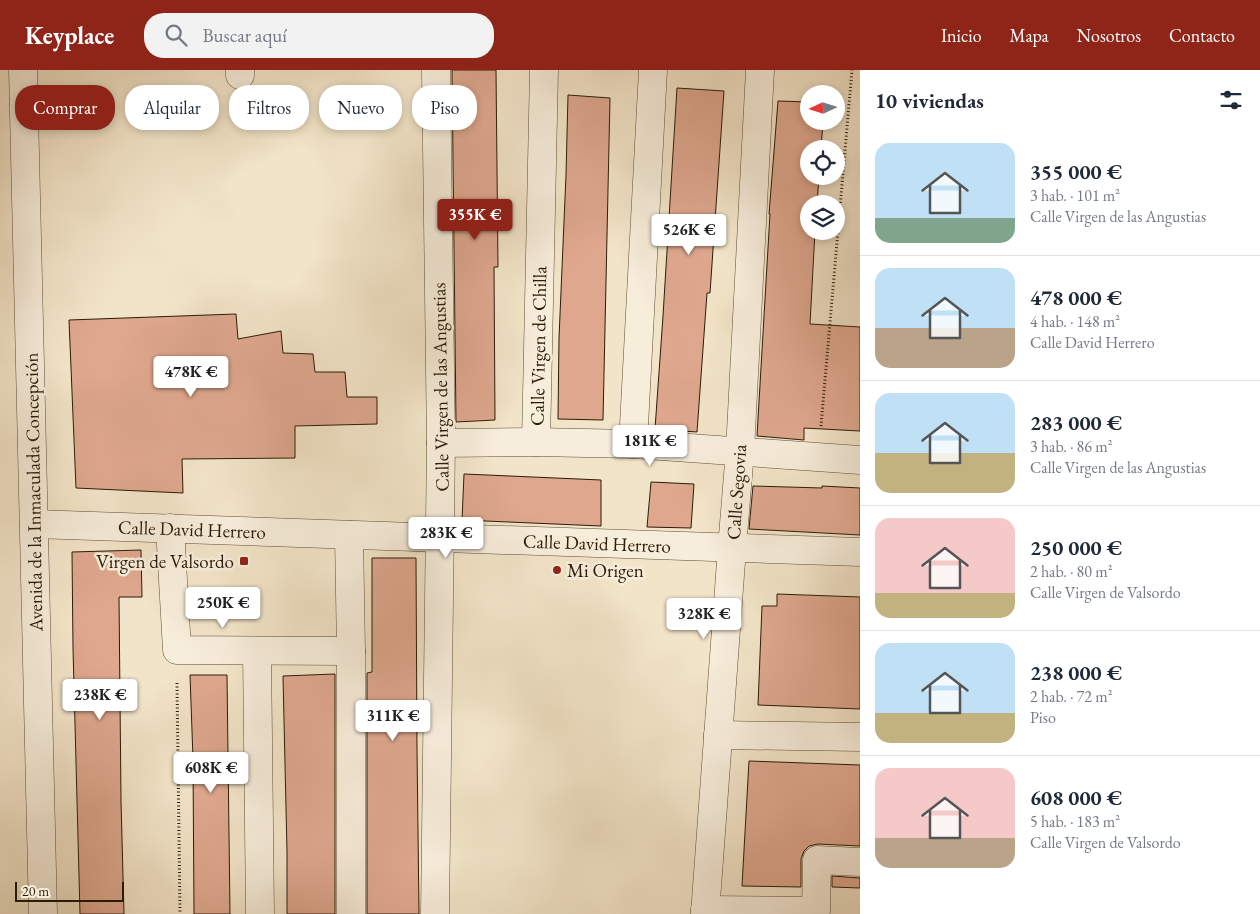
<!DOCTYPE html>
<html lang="es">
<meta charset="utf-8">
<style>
body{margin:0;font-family:"EB Garamond",serif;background:#f2f2f3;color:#1f2937;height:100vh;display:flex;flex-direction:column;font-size:19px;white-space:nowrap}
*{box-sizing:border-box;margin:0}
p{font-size:16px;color:#747a83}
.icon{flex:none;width:28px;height:28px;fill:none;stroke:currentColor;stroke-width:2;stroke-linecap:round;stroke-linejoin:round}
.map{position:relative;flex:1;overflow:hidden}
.panel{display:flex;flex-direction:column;background:#fff;width:400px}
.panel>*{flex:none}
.guide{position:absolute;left:15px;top:15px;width:475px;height:45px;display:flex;gap:10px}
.needle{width:32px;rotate:266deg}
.controls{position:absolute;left:800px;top:15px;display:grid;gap:10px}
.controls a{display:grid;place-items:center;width:45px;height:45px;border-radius:50%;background:#fff;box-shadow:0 2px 8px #0003;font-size:25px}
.scale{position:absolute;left:15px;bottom:12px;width:109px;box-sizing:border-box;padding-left:5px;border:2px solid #2b1c06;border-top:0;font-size:14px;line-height:18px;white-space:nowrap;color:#2b1c06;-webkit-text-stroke:4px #f7eddb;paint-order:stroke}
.price{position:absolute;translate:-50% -42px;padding:0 11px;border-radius:5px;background:#fff;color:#222;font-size:16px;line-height:32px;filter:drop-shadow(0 1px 2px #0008)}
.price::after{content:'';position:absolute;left:50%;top:30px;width:15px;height:11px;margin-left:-8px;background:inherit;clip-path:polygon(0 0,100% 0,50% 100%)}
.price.selected{background:#8f2418;color:#fff}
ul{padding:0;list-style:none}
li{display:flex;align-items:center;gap:15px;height:125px;padding:0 15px}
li+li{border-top:1px solid #e0e1e3}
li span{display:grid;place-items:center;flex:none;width:140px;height:100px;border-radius:15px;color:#555}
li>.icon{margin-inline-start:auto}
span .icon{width:60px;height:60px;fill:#fffc;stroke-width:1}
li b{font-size:21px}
h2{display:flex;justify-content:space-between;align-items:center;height:60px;padding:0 15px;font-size:21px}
.pill{padding:0 18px;border-radius:20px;background:#fff;box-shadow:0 2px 8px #0003;font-size:18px;line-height:45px}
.pill.selected{background:#8f2418;color:#fff}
header{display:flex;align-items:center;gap:30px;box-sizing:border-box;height:70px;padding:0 25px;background:#8f2418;color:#fff}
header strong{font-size:24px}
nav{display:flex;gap:28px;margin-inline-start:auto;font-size:18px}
.search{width:350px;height:45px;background:#f2f2f3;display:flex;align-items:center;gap:12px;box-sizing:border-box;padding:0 18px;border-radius:20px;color:#747a83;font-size:19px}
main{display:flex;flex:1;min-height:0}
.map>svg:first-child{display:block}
.building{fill:#dea78e;stroke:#2b1c06}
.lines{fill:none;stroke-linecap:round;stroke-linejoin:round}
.minor-casing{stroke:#5d4e36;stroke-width:29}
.tertiary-casing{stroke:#5d4e36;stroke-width:29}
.path{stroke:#2b1c06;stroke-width:3;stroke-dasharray:1 2.5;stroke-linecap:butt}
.minor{stroke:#f7eddb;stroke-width:28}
.tertiary{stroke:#f7eddb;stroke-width:28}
.poi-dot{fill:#8f2418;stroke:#f7eddb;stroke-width:2}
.labels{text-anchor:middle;stroke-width:5;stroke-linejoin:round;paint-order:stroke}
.street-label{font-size:19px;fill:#2b1c06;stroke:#f7eddb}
.poi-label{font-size:19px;fill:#2b1c06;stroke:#f7eddb;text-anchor:end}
</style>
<header>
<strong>Keyplace</strong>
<div class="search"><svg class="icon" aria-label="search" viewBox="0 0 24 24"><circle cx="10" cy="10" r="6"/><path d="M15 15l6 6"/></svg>Buscar aquí</div>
<nav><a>Inicio</a><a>Mapa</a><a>Nosotros</a><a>Contacto</a></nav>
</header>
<main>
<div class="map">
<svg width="860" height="844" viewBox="0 0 860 844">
<rect width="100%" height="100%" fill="#f2e4c8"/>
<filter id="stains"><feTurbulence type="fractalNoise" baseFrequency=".004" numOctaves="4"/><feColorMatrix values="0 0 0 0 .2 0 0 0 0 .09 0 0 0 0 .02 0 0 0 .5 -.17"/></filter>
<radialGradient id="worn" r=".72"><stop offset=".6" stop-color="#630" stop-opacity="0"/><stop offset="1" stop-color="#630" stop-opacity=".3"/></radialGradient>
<g class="building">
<path d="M452,0H496L498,197H494L495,350L456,352Z"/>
<path d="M677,18L724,21L710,223H707L697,362L655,359L663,246Z"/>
<path d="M568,25L610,28L603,350L558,349L559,268L566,105Z"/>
<path d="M778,31L809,32V51H823L821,79H809V106H819L817,134H809V161H815L810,254L860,257V361L804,358V370L757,366L770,144H769Z"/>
<path d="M236,244L238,269L281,261L283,283L313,284L315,302H345L347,327H377V354L295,356V388L182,389L183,423L76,418L69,250Z"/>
<path d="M464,404L601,410V456L462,450Z"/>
<path d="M651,412L694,414L691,458L647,457Z"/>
<path d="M753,416L822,418V416L860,418V465L749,459Z"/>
<path d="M141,480L142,527H119L121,731L124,844H80L73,578L72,482Z"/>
<path d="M372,488H416L417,678L419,844H367V603L372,602Z"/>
<path d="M777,524L860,527V639L758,635L762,536H777Z"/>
<path d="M335,604V844H287V782L283,606Z"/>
<path d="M190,605H227L230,844H194L193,689Z"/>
<path d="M749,691L860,695V776L818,774L809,776L804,781L801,789V817L742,816Z"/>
<path d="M832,806L860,808V818L832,817Z"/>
</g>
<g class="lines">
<g class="minor-casing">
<g id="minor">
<path d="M240,0V5"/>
<path d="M536,372L544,0"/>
<path d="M441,373L536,372L633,374L860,390"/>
<path d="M633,374L653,0"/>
<path d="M170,458L177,580L351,581"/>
<path d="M349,465L351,581V844"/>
<path d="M257,581L260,844"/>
<path d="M718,665L860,667"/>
<path d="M705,840L816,841L817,790L860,792"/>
<path d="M705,844L732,478"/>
</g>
</g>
<g class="tertiary-casing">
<g id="tertiary">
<path d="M23,0L43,844"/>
<path d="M34,454L860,482"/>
<path d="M732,478L740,381L760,0"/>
<path d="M435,844L441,373L436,0"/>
</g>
</g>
<g class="path">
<path d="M821,356L852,0"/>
<path d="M177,613L180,844"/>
</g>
<use href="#minor" class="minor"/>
<use href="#tertiary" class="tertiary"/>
</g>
<g class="poi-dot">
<rect x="239" y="486" width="10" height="10" rx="2.5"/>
<circle cx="557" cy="500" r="5"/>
</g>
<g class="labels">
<g class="street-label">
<text transform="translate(538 276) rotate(-89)" y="7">Calle Virgen de Chilla</text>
<text transform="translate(440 317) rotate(-91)" y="7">Calle Virgen de las Angustias</text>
<text transform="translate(33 422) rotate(-91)" y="7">Avenida de la Inmaculada Concepción</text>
<text transform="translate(736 422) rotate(-86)" y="7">Calle Segovia</text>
<text transform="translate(192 459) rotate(2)" y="7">Calle David Herrero</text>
<text transform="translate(597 473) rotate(2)" y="7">Calle David Herrero</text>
</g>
<g class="poi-label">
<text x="234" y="498">Virgen de Valsordo</text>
<text x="567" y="507" text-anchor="start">Mi Origen</text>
</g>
</g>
<rect width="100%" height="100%" filter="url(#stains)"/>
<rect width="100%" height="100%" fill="url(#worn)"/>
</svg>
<div class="controls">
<a><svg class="needle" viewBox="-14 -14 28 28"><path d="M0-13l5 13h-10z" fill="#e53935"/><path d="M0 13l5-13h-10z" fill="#747a83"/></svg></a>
<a><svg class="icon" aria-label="locate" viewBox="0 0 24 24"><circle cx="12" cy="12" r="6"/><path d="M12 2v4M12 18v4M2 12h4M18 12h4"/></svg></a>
<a><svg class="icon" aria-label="layers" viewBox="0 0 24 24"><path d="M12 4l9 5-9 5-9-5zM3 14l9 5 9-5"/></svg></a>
</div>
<div class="scale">20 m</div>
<b class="price selected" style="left:475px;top:171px">355K €</b>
<b class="price" style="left:689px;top:186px">526K €</b>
<b class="price" style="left:191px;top:328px">478K €</b>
<b class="price" style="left:650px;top:397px">181K €</b>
<b class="price" style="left:446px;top:489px">283K €</b>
<b class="price" style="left:223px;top:559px">250K €</b>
<b class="price" style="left:704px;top:570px">328K €</b>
<b class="price" style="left:100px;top:651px">238K €</b>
<b class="price" style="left:393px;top:672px">311K €</b>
<b class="price" style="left:211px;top:724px">608K €</b>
<div class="guide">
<a class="pill selected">Comprar</a>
<a class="pill">Alquilar</a>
<a class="pill">Filtros</a>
<a class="pill">Nuevo</a>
<a class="pill">Piso</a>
</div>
</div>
<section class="panel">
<h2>10 viviendas<svg class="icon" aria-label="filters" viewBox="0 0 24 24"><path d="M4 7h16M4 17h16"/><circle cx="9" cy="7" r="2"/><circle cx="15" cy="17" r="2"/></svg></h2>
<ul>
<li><span style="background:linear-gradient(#bfe0f5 75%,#7fa58c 0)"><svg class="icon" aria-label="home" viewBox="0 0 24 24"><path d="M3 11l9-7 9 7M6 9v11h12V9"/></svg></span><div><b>355 000 €</b><p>3 hab. · 101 m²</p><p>Calle Virgen de las Angustias</p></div></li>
<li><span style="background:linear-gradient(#bfe0f5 60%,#b9a48a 0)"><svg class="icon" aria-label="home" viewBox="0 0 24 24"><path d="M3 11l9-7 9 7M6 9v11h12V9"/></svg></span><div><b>478 000 €</b><p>4 hab. · 148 m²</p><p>Calle David Herrero</p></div></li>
<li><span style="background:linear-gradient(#bfe0f5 60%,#c2b280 0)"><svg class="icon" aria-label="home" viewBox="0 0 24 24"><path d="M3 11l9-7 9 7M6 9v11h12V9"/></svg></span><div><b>283 000 €</b><p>3 hab. · 86 m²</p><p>Calle Virgen de las Angustias</p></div></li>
<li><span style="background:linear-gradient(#f6c9c9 75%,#c2b280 0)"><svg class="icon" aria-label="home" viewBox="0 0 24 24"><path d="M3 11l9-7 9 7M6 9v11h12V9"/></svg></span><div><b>250 000 €</b><p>2 hab. · 80 m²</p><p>Calle Virgen de Valsordo</p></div></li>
<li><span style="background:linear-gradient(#bfe0f5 70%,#c2b280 0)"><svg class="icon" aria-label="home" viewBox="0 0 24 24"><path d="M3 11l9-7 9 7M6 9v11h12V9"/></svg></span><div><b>238 000 €</b><p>2 hab. · 72 m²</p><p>Piso</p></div></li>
<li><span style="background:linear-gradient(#f6c9c9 70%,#b9a48a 0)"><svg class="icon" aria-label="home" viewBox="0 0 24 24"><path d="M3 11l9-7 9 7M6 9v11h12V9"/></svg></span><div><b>608 000 €</b><p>5 hab. · 183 m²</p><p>Calle Virgen de Valsordo</p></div></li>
</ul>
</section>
</main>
